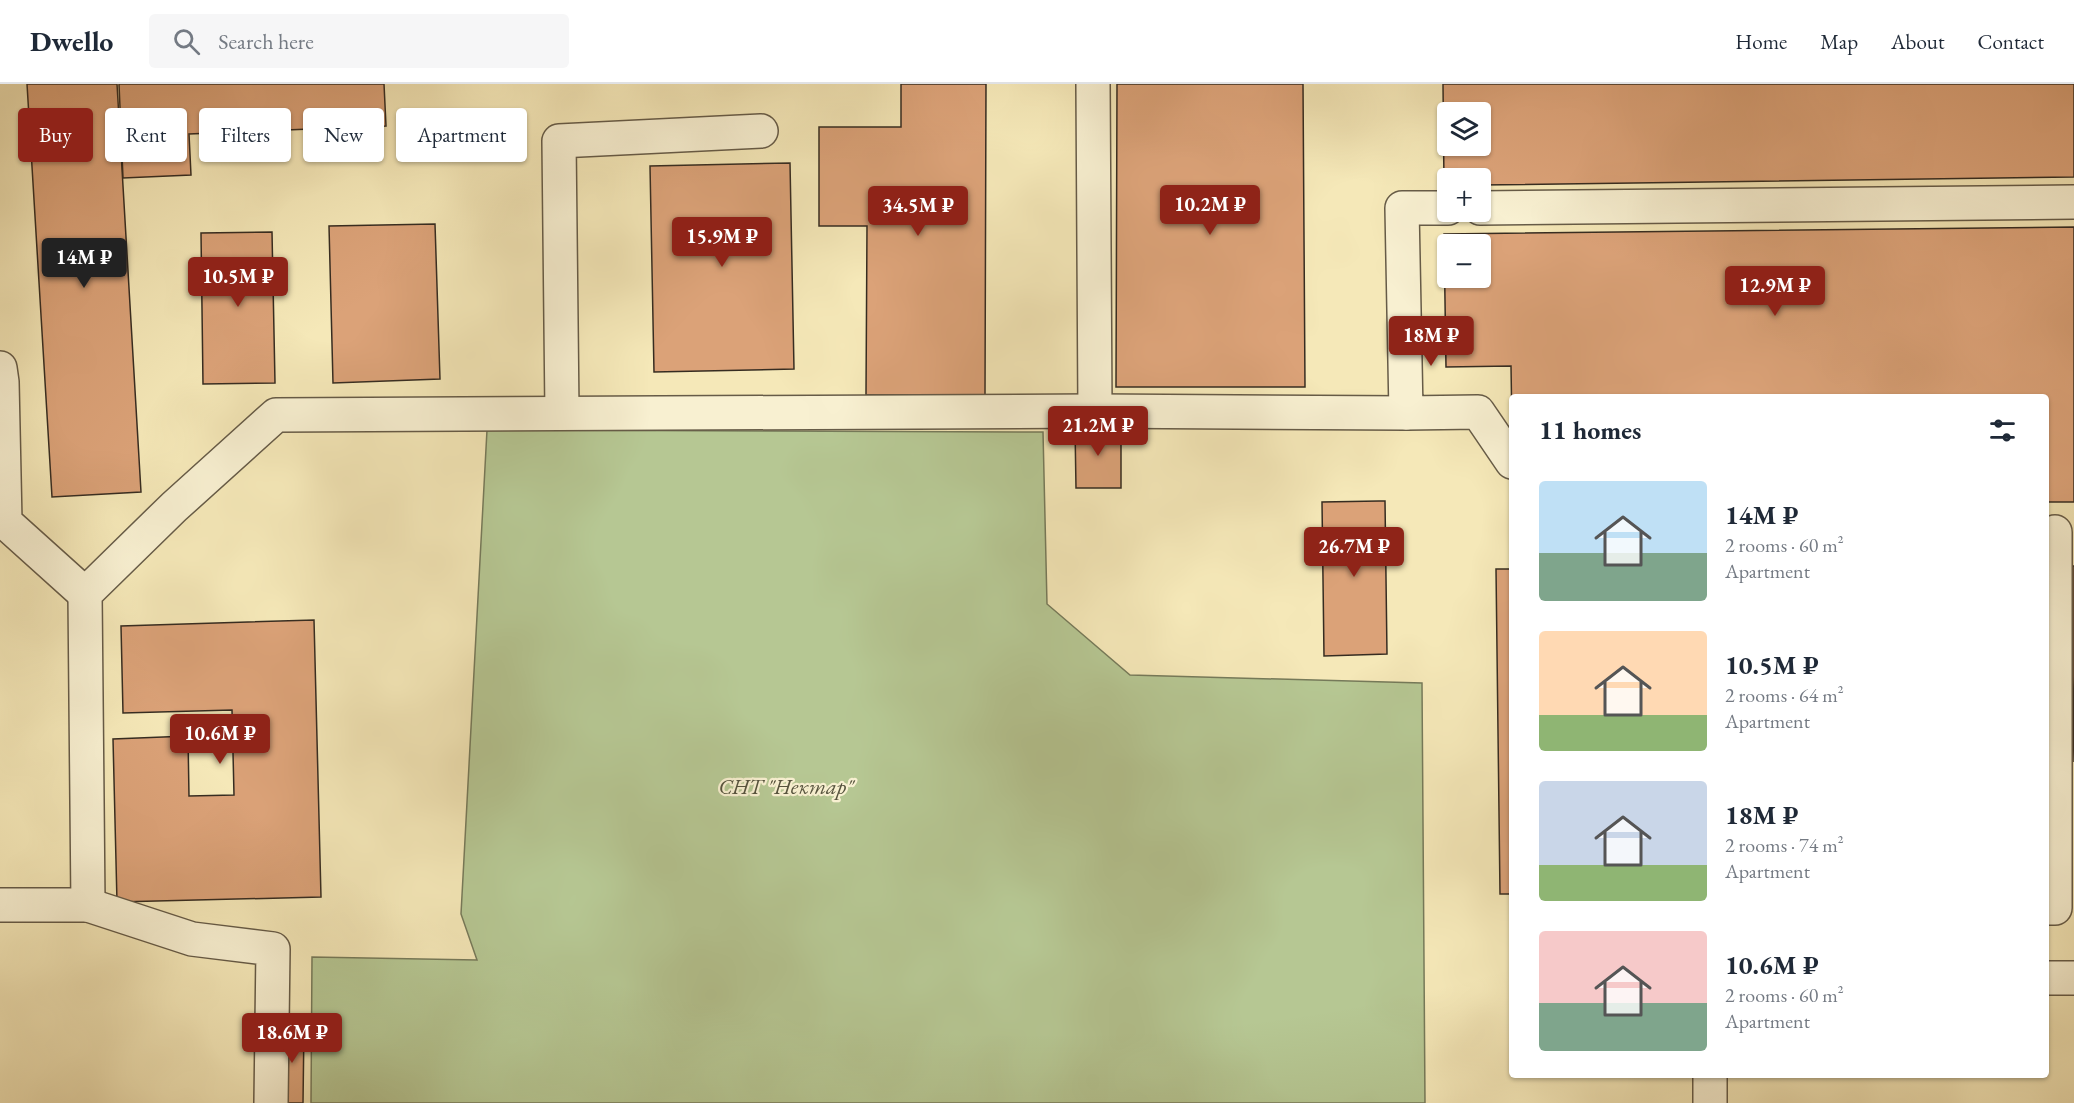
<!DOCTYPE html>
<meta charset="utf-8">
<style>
body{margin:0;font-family:"EB Garamond",serif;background:#f6f6f7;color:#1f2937;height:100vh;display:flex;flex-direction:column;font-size:22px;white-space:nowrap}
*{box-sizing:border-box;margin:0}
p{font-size:20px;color:#747a83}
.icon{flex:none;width:33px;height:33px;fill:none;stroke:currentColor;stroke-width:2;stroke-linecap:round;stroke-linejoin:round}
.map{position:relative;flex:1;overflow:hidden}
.sheet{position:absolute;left:1509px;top:310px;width:540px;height:684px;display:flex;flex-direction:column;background:#fff;border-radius:6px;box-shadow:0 2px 4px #0004}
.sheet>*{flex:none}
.hud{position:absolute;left:18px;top:24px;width:570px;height:54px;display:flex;gap:12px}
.controls{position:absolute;left:1437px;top:18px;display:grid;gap:12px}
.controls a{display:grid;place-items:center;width:54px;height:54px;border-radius:6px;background:#fff;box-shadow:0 2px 4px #0004;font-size:30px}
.price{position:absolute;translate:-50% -51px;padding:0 14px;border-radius:6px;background:#8f2418;color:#fff;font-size:20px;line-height:39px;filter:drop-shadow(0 2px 3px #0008)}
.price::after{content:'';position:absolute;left:50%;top:36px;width:18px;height:14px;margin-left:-9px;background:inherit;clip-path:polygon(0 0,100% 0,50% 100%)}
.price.selected{background:#222;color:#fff}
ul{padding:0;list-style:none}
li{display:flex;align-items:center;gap:18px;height:150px;padding:0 30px}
li span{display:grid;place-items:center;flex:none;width:168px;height:120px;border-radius:6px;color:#555}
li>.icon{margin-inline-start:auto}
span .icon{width:72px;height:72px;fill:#fffc;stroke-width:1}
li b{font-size:26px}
h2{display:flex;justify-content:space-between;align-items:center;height:72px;padding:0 30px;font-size:26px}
.pill{padding:0 21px;border-radius:6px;background:#fff;box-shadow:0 2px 4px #0004;font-size:21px;line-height:54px}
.pill.selected{background:#8f2418;color:#fff}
header{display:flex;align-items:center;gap:36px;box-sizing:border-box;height:84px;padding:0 30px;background:#fff;border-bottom:2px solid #e0e1e3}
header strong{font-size:28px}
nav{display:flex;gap:33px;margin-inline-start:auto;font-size:21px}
.search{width:420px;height:54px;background:#f6f6f7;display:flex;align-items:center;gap:15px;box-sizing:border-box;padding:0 21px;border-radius:6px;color:#747a83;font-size:22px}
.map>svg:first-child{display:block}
.green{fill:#b6c793;stroke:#767a5a;stroke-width:1.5}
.building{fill:#dba278;stroke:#362c21;stroke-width:1.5;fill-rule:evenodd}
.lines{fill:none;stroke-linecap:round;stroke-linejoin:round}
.minor-casing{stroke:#665b47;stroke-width:36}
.minor{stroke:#f8f0d1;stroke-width:33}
.labels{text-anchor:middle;stroke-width:4.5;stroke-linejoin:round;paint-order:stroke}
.park-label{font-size:22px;font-style:italic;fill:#56533e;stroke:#f8f0d1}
</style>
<header>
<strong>Dwello</strong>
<div class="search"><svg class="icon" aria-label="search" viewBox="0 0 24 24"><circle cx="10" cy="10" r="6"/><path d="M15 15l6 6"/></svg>Search here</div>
<nav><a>Home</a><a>Map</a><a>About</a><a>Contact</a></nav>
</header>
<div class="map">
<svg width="2074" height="1019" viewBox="0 0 2074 1019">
<rect width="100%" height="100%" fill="#f5e8b8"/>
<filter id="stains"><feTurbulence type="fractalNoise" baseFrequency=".00333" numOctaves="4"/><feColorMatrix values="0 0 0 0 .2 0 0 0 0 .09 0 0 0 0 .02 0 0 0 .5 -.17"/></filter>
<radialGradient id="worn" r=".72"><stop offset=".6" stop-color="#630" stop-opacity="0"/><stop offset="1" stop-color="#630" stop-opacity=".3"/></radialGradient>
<path class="green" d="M487,346L1043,348L1047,520L1130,591L1422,599L1425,1019H311L312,873L477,876L461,830Z"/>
<g class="building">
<path d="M27,0H117L141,408L52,413Z"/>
<path d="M119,0H384L386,42L189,50L191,91L123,94Z"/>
<path d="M901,0H986L985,311H866L867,142H819V43H901Z"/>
<path d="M1117,0H1303L1305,303H1116Z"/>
<path d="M1443,0H2074V93L1480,101V94H1448V101H1444ZM1448,28H1480V62H1448Z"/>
<path d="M790,79L794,285L654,288L650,82Z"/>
<path d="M435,140L440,295L333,299L329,142Z"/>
<path d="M2074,143V418H2046V314H1512V345L1511,282L1446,283L1444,150ZM1448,160H1480V194H1448Z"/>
<path d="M272,148L275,299L203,300L201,149Z"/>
<path d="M1075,343H1121V404H1076Z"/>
<path d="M1379,417H1385L1387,570L1324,572L1322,418Z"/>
<path d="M2070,482H2074V678Z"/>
<path d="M1496,485H1512V810H1500Z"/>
<path d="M314,536L321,813L117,818L113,655L188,652L189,712L234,711L232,626L123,629L121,542Z"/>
<path d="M304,942L303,1019H281V943Z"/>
</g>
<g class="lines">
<g class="minor-casing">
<g id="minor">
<path d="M1093,0L1095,327"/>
<path d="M1448,124H1402L1406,329L1478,328L1512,378"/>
<path d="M1480,124L2074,118"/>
<path d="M0,284L2,298L5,438L85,510"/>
<path d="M562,329L559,57L761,47"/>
<path d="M0,821H88L85,510L174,423L276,331L1095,327L1406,329"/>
<path d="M88,821L192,855L273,865L271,1019"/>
<path d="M2046,824H2055V448"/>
<path d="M2046,894H2074"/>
<path d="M1710,1019V992"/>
</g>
</g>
<use href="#minor" class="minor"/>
</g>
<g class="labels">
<g class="park-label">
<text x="786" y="710">СНТ "Нектар"</text>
</g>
</g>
<rect width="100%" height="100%" filter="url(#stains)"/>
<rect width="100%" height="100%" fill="url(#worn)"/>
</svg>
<div class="controls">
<a><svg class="icon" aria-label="layers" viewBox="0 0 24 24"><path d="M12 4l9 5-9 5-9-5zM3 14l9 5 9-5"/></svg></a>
<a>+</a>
<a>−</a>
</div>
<b class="price" style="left:1210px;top:152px">10.2M ₽</b>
<b class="price" style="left:918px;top:153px">34.5M ₽</b>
<b class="price" style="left:722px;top:184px">15.9M ₽</b>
<b class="price selected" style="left:84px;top:205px">14M ₽</b>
<b class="price" style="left:238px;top:224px">10.5M ₽</b>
<b class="price" style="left:1775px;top:233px">12.9M ₽</b>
<b class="price" style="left:1431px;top:283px">18M ₽</b>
<b class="price" style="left:1098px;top:373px">21.2M ₽</b>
<b class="price" style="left:1354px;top:494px">26.7M ₽</b>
<b class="price" style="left:220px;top:681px">10.6M ₽</b>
<b class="price" style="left:292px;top:980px">18.6M ₽</b>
<div class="hud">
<a class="pill selected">Buy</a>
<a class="pill">Rent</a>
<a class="pill">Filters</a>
<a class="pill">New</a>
<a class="pill">Apartment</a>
</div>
<section class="sheet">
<h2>11 homes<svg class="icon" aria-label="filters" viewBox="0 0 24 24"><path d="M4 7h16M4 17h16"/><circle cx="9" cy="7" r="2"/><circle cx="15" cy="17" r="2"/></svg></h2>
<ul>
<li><span style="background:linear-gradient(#bfe0f5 60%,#7fa58c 0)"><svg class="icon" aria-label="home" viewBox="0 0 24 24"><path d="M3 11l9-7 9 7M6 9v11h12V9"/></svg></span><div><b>14M ₽</b><p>2 rooms · 60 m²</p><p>Apartment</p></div></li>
<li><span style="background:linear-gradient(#ffd9b3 70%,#8fb573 0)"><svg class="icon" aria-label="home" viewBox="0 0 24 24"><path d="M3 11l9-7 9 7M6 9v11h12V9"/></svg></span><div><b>10.5M ₽</b><p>2 rooms · 64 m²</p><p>Apartment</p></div></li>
<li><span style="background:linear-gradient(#c9d6e8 70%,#8fb573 0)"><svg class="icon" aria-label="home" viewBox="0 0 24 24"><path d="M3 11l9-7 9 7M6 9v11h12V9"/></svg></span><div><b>18M ₽</b><p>2 rooms · 74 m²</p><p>Apartment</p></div></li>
<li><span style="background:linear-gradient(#f6c9c9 60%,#7fa58c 0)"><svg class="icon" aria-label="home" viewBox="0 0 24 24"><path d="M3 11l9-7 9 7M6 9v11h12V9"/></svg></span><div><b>10.6M ₽</b><p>2 rooms · 60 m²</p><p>Apartment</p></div></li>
</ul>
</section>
</div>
